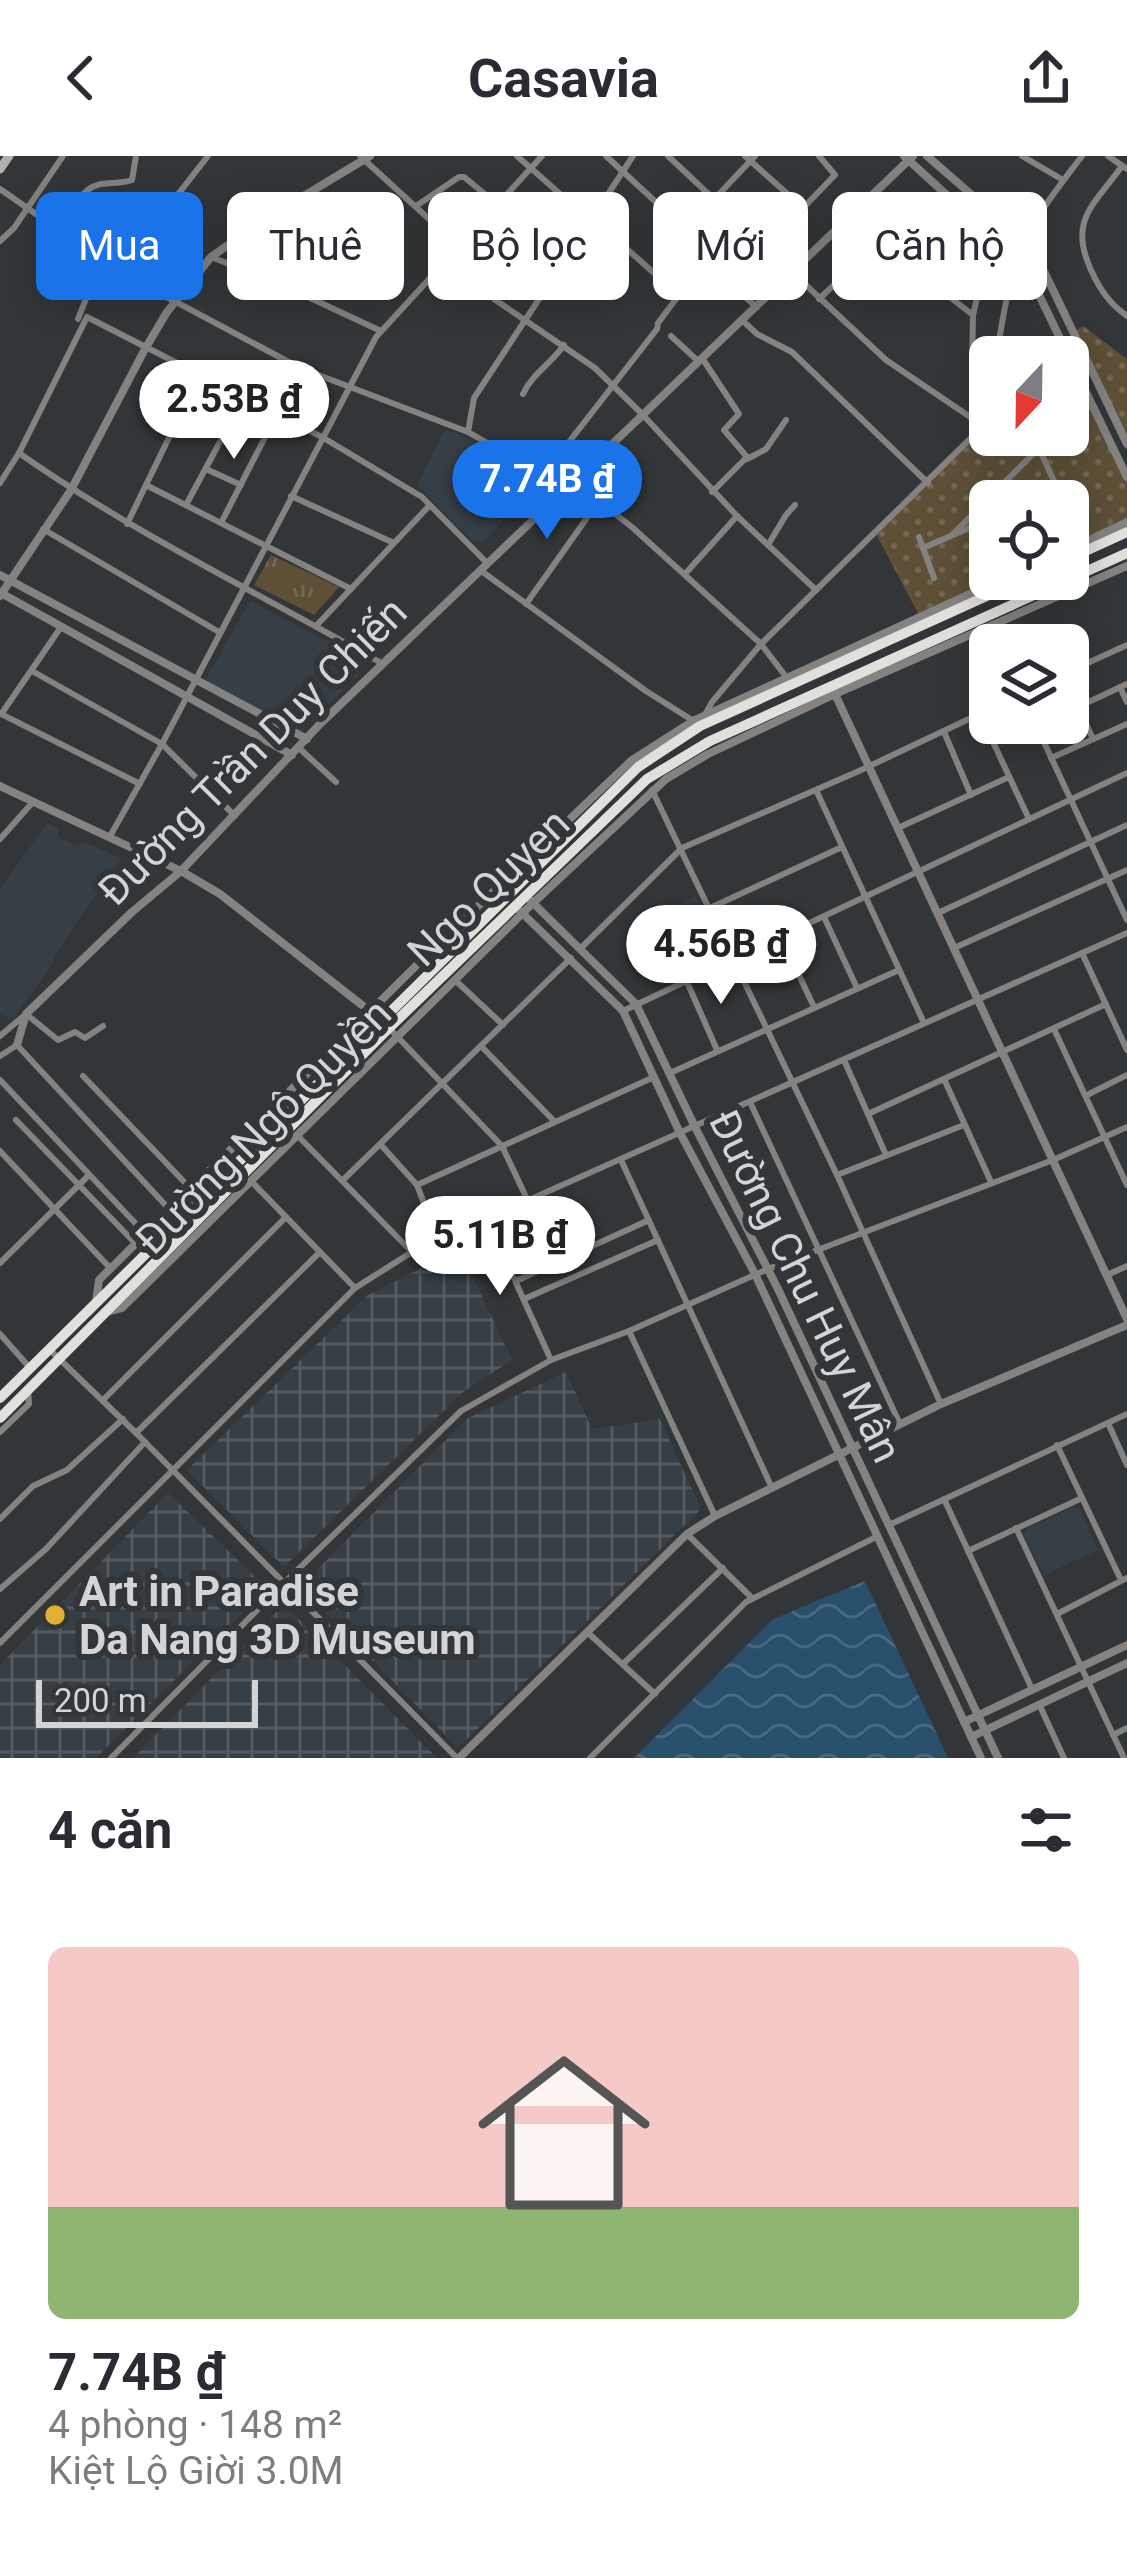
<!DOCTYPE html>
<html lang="vi">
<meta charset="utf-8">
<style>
body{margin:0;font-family:Roboto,sans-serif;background:#f2f2f3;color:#2b2b33;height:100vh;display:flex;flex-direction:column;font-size:45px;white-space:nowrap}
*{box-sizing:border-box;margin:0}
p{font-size:39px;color:#7c7c81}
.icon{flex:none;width:66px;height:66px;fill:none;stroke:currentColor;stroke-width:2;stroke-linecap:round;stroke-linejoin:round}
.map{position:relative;height:1602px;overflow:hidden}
.details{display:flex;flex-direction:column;background:#fff;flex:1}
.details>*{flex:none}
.guide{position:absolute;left:36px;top:36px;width:1056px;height:108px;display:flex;gap:24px}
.needle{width:78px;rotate:202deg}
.fabs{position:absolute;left:969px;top:180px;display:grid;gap:24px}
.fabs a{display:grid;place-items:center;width:120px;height:120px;border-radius:18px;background:#fff;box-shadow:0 6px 30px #0003;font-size:60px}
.scale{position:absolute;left:36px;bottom:30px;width:222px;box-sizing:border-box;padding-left:12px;border:6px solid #d3d4d6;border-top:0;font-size:33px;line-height:42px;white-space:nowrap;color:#d3d4d6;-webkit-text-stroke:9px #333638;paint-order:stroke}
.price{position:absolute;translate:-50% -102px;padding:0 27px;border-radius:42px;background:#fff;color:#222;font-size:39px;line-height:78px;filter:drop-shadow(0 3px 6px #0008)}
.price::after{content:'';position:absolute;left:50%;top:72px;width:36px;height:27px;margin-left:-18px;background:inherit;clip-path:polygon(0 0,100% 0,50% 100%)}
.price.selected{background:#1a73e8;color:#fff}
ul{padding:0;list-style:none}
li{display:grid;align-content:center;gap:24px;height:636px;padding:0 48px}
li+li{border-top:3px solid #e1e1e2}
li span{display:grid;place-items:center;height:372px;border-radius:18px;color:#555}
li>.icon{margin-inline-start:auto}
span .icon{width:216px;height:216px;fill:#fffc;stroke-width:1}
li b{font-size:51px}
h2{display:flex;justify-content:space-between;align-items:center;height:144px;padding:0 48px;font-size:51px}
.chip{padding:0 42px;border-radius:18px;background:#fff;box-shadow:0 6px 30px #0003;font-size:42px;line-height:108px}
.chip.selected{background:#1a73e8;color:#fff}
header{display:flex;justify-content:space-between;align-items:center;height:156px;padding:0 48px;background:#fff;font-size:54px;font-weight:700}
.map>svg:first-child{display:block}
.built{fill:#373f46}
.industrial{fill:url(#industrial-grid)}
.grass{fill:url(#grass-dots)}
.park{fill:url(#park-tufts)}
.water{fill:url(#water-waves)}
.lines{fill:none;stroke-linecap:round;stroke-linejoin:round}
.minor{stroke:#848382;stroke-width:6}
.tertiary{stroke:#848382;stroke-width:8}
.secondary{stroke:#b0afad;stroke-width:9}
.trunk{stroke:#e2e0dd;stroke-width:10}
.poi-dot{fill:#e2ae34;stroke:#333638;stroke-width:4.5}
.labels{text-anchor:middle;stroke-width:12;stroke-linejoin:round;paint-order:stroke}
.street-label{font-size:42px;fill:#d3d4d6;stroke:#333638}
.poi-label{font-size:42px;font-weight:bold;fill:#d3d4d6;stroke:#333638;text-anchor:start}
</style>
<header><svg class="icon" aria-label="back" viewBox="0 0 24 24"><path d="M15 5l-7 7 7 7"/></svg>Casavia<svg class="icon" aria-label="share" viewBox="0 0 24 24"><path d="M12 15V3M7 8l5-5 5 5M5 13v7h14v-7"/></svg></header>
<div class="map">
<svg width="1127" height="1602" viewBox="0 0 1127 1602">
<defs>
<pattern id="industrial-grid" width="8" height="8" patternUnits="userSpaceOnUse" patternTransform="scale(3)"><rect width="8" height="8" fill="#373f46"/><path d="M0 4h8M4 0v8" fill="none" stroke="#535a60"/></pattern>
<pattern id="grass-dots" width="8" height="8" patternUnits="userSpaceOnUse" patternTransform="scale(3)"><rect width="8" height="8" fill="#5d5037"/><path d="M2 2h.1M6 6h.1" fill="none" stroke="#736853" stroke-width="1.8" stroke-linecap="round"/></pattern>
<pattern id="park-tufts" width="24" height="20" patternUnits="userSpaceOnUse" patternTransform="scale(3)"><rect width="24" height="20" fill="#5d5037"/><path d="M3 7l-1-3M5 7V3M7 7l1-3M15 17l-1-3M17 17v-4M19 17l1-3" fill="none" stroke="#736853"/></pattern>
<pattern id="water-waves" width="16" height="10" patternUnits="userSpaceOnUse" patternTransform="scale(3)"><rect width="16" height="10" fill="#28506d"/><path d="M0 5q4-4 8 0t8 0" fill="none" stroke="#466881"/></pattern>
</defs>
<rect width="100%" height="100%" fill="#333638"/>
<g class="built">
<path d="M445,273L482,288L526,315L528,338L484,386H474L417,329Z"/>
<path d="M250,445L366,505L364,513L301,576L204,526Z"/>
<path d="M47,667L58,672L59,681L76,690L83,685L122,703L72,773L41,825L12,863L0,858V733Z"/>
<path d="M696,740L721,794L718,799L677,815L651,761Z"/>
<path d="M1073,1351L1080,1353L1098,1394L1044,1419L1024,1379L1027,1373Z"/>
</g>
<g class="industrial">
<path d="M460,1093L512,1204L463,1236L284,1411L187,1314L368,1139Z"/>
<path d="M566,1216L592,1273L660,1263L701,1353L458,1592L300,1431L468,1262Z"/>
<path d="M168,1337L267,1432L96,1602H0V1509Z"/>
<path d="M284,1448L437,1602H133Z"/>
</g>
<g class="grass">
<path d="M1083,170L1127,203V288L1073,176Z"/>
<path d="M1071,205L1127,321V365L1068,393V345H990V423H1002L920,461L876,378L982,269L990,272V279H1068V208Z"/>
</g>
<path class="park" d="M271,399L339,431L314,459L254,429Z"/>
<path class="water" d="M865,1425L948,1602H634L773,1463Z"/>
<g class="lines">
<g class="minor">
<path d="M360,0L475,105L494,143L595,212L642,258L737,360L816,434"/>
<path d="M517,0L576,52"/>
<path d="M606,0L684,72L688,71L755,0"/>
<path d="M668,0L886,204L982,269"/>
<path d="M745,0L801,50H805L835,19L819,0"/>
<path d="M1022,0L1063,24"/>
<path d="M1108,0L1127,13"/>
<path d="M1122,10C1094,49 1068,64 1091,114C1100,134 1110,148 1127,160"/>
<path d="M0,33L118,115L300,212L468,276L547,321L599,345L633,372L761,488L787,522"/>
<path d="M416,50L459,21H464L497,48"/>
<path d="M593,63L654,117L675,144"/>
<path d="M850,64L973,159"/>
<path d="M71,80C71,59 77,33 101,28C112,26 121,28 132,24L136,0"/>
<path d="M0,85L14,72L63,0"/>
<path d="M211,101L278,127L381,175"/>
<path d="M704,108L757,151"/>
<path d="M851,112L877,136"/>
<path d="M118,115L208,0"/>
<path d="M658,123L676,105L685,90"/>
<path d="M819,143L910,58"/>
<path d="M78,163L89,135L84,91"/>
<path d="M743,165L757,178L792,196L928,327"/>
<path d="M671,180L698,205"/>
<path d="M998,188L1013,199"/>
<path d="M996,201C1003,164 1008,122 1023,88C1038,56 1061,28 1082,0"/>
<path d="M702,202L739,258L724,274L747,301L712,336"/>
<path d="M990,226L972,211L973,159L984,112L1001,64"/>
<path d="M523,238C532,218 551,208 564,189"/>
<path d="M468,276L474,242L633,0"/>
<path d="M1033,279L1063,345"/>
<path d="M19,297C134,378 261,438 383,508"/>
<path d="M747,303L766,293L786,264"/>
<path d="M206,313L241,329"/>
<path d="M547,321L569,286L657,173L658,167L736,63"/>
<path d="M0,327L19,297L87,161L322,281L422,341L487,407"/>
<path d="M146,329L351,433"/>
<path d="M291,340L394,387"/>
<path d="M1032,345L1058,334"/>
<path d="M186,349L244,241"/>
<path d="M1068,357L1081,388"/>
<path d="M221,367L277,258"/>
<path d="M127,368L199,220"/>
<path d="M43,373L219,476"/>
<path d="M952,379L1039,292"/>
<path d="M919,381L934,422"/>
<path d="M768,389L786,359L795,349"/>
<path d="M923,392L990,363"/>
<path d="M480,414L646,535L692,564"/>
<path d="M685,418L737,360"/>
<path d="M526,448L599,345"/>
<path d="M316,470L429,350"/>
<path d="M32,515L162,588L235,660"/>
<path d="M1068,516L1127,489"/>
<path d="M1068,529L1093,583"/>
<path d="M1120,531L1127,546"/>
<path d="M1078,551L1127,528"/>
<path d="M2,557L61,471"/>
<path d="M1,558L140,628"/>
<path d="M980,558L1029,663"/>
<path d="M705,559L712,546L761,488L973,280L982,269L990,238"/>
<path d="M1035,567L1127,764"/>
<path d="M944,576L971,639"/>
<path d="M299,592L336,626"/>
<path d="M1051,602L1127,568"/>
<path d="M652,634L837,1019L941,1248"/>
<path d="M817,636L924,867"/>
<path d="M898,672L1009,621"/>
<path d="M109,682L162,588L376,181L542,0"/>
<path d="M0,683L33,646"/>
<path d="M710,752L842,691"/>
<path d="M938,757L1127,669"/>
<path d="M824,761L857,832"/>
<path d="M781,781L814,851"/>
<path d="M581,792L682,692L859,615L990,553"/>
<path d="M954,792L1127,714"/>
<path d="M1082,797L1127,894"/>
<path d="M455,824L503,869"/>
<path d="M687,826L717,894"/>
<path d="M623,855L1127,617"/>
<path d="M389,872L502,990L528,1045"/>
<path d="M1054,873L1127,1029"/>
<path d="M0,880L26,858L58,884L75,876L85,882L103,870"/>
<path d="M481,890L554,965"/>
<path d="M0,900L17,889L170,1054"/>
<path d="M844,904L886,999"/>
<path d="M670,917L899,814"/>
<path d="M83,920L191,1033"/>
<path d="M944,923L991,1026"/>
<path d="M0,924L154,1087"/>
<path d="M1087,939L1127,919"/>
<path d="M750,946L900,1268"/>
<path d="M868,958L1106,848"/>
<path d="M16,964L136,1088"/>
<path d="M297,979L412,1096"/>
<path d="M381,989L417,1029L438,1084"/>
<path d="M0,995L111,1113"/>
<path d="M621,1004L772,1332"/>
<path d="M837,1019L964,969"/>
<path d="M343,1024L571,802"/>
<path d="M251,1025L355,1132"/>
<path d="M417,1029L654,921"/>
<path d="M487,1063L551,1204"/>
<path d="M0,1107L89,1019"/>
<path d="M1107,1119L1127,1110"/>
<path d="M516,1125L649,1064"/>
<path d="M524,1143L658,1084"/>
<path d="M629,1175L715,1360"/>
<path d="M0,1178L30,1212"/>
<path d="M49,1193L136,1277L457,1602"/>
<path d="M103,1244L286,1061"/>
<path d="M1108,1267L1127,1309"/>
<path d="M0,1276L29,1248L28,1233"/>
<path d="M136,1277L319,1097"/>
<path d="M1057,1289L1121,1424"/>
<path d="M944,1343L1032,1533"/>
<path d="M0,1363L33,1330L67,1314L123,1263"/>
<path d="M889,1369L1127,1258"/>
<path d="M1016,1372L1124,1602"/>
<path d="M687,1378L752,1442"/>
<path d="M968,1395L1082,1342"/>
<path d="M0,1433L46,1393L145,1286"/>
<path d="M1057,1458L1127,1422"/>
<path d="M587,1476L655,1538"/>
<path d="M0,1487L355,1132L412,1096L1127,777"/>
<path d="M623,1508L723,1412"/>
<path d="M1039,1548L1064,1602"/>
<path d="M1113,1579L1127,1572"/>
<path d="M111,1602L283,1428L461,1255L551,1204L629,1175L768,1113L1053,1004L1127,971"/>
<path d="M590,1602L746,1446L876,1381"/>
</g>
<g class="tertiary">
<path d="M904,0L994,82L1028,116L1127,321"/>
<path d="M927,0L1025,85L1041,109L1127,288"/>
<path d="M1068,394L1127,366"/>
<path d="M0,419L307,583"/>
<path d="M1,437L292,599"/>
<path d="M0,440L71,334L145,193L167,156L211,101L259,67L370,0"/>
<path d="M834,536L1127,1163"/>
<path d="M0,630L181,715L220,738L381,864"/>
<path d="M530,744L636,848L695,971L778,1133L998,1602"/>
<path d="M519,754L623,855L680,977L755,1118L981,1602"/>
<path d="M17,889L26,858L132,756L181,715L320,568L913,0"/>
<path d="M96,1146L99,1124L433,793L632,604L693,565L1003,423"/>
<path d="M107,1156L122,1152L533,747L666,623L708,598L835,538L1127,410"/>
<path d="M964,1566L1127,1489"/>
<path d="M971,1581L1127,1507"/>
<path d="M459,1602L687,1378L715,1360L941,1248L1127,1169"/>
</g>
<path class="secondary" d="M0,13L9,0"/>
<g class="trunk">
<path d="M1068,403L1127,376"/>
<path d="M0,1242L638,611L700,570L1024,423"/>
<path d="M0,1262L389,872L647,623L710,585L1127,397"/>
</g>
</g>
<circle class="poi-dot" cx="55" cy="1459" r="12"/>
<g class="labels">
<g class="street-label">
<text transform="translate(252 595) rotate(-45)" y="15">Đường Trần Duy Chiến</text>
<text transform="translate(488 731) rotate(-44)" y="15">Ngo Quyen</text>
<text transform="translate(263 970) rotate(-45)" y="15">Đường Ngô Quyền</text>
<text transform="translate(806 1130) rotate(64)" y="15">Đường Chu Huy Mân</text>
</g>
<g class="poi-label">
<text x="79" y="1450">Art in Paradise<tspan x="79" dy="48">Da Nang 3D Museum</tspan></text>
</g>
</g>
</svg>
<div class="fabs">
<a><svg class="needle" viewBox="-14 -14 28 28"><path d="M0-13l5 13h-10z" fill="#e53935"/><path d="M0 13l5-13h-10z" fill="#7c7c81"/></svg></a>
<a><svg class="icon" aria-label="locate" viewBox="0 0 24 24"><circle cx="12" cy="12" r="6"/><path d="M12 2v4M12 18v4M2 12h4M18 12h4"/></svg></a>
<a><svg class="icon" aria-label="layers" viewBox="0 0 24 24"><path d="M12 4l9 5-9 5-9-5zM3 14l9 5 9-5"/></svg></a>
</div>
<div class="scale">200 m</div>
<b class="price" style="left:234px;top:306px">2.53B ₫</b>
<b class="price selected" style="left:547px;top:386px">7.74B ₫</b>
<b class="price" style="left:721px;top:851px">4.56B ₫</b>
<b class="price" style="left:500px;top:1142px">5.11B ₫</b>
<div class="guide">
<a class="chip selected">Mua</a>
<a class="chip">Thuê</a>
<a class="chip">Bộ lọc</a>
<a class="chip">Mới</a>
<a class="chip">Căn hộ</a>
</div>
</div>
<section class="details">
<h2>4 căn<svg class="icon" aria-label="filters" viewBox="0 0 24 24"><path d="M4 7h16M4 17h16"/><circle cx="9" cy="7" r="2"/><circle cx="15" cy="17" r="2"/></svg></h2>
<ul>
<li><span style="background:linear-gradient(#f6c9c9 70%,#8fb573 0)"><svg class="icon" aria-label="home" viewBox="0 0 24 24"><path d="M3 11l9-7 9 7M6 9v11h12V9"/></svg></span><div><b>7.74B ₫</b><p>4 phòng · 148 m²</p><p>Kiệt Lộ Giời 3.0M</p></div></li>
</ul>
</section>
